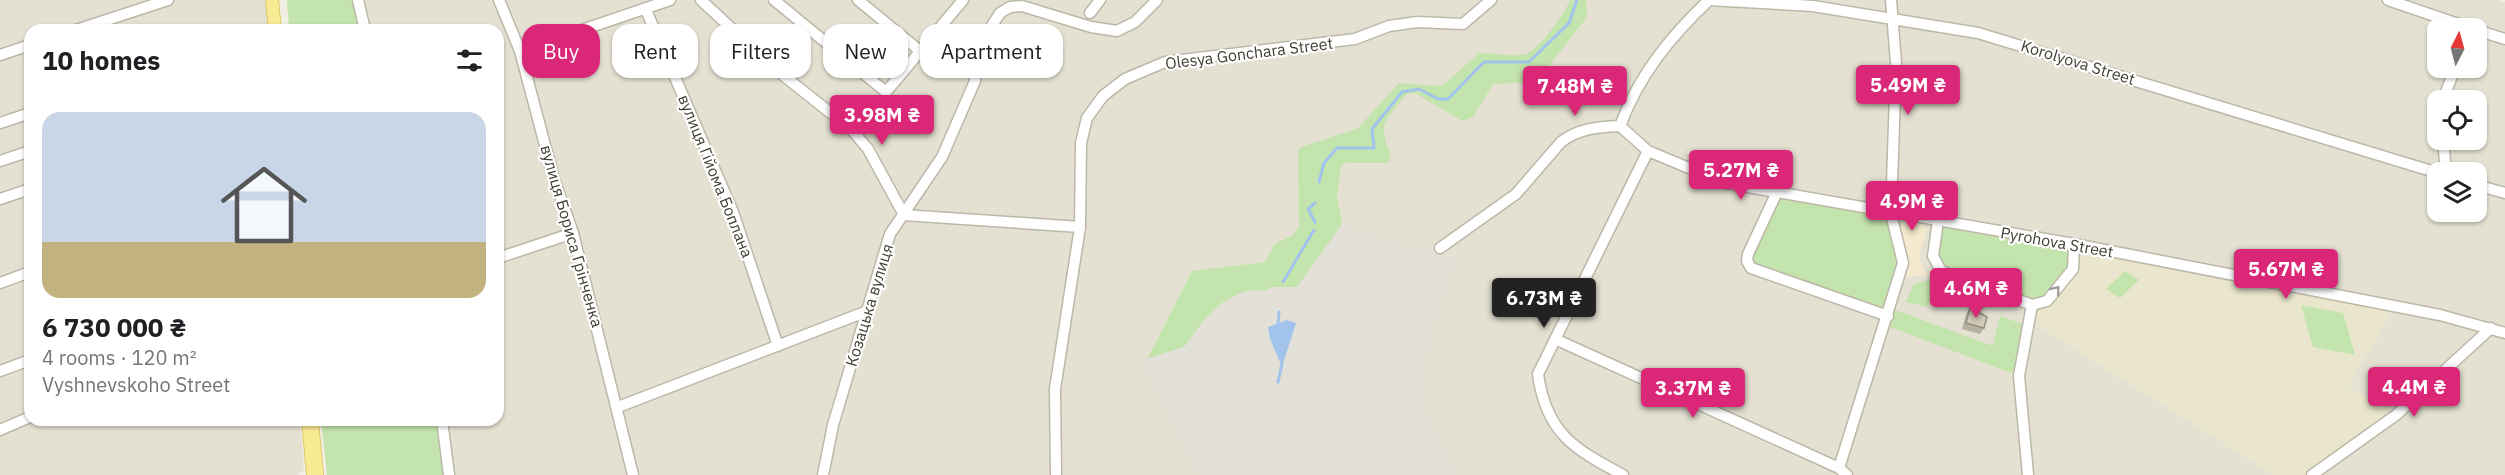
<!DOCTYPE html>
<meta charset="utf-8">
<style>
body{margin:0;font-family:"IBM Plex Sans",sans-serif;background:#f2f2f2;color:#202124;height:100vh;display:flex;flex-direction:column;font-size:22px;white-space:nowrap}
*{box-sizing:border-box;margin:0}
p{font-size:20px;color:#757577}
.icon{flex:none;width:33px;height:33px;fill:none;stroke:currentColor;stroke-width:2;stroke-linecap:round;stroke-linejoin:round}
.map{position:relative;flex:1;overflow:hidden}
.panel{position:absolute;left:24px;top:24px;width:480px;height:402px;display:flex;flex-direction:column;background:#fff;border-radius:18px;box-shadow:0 2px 4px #0004}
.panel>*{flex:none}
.hud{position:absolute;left:522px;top:24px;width:570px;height:54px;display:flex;gap:12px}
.needle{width:39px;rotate:6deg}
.buttons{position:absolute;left:2427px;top:18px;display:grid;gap:12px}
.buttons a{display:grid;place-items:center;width:60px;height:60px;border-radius:12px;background:#fff;box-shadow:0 2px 4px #0004;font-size:30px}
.price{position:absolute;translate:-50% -51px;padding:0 14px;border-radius:6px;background:#db2777;color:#fff;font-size:20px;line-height:39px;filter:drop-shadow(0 2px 3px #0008)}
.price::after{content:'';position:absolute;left:50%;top:36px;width:18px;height:14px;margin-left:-9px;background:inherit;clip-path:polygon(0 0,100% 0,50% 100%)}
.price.active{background:#222;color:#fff}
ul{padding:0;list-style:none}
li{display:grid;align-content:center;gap:12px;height:318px;padding:0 18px}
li+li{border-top:2px solid #e0e0e0}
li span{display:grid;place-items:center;height:186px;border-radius:18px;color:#555}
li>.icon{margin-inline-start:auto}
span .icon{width:108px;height:108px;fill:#fffc;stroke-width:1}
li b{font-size:26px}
h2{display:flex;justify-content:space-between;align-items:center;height:72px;padding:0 18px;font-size:26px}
.pill{padding:0 21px;border-radius:18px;background:#fff;box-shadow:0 2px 4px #0004;font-size:21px;line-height:54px}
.pill.active{background:#db2777;color:#fff}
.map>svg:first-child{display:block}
.residential{fill:#e5e1d2;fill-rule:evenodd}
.commercial{fill:#f3e9cf}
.industrial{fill:#e3e0d8}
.education{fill:#eae6ce}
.green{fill:#c4e4ad}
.water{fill:#a1c3ec}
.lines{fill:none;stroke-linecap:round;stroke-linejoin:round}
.stream{stroke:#a1c3ec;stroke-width:3}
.minor-casing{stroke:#bcb7a7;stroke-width:13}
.major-casing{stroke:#ddca65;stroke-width:2}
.minor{stroke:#fff;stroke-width:10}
.major{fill:#f9eb94;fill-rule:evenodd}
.wall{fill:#b5af9f}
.building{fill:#d2ccb9;stroke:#938f82;stroke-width:1.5}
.oneway{stroke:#a09f9a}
.labels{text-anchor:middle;stroke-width:4.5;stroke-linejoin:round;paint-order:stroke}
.street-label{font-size:16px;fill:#423f34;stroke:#fff}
</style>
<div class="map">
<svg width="2505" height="475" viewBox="0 0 2505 475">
<rect width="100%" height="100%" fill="#f1efe3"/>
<g class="residential">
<path d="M0,0H266L270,30H30V420H300L304,470L296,475H0Z"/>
<path d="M358,0H2498L2505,2V475H449L442,420H498V30H365ZM2438,28H2476V68H2438ZM2438,100H2476V140H2438ZM2438,172H2476V212H2438Z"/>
</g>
<path class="commercial" d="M1906,219L1919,222L1927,229L1919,257L1925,272L1934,278L1924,275L1906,277L1908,263L1896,227Z"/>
<path class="industrial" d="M1342,224L1416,251L1433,243L1443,246L1456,263L1432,327L1420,404L1457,475H1197L1145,368L1148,358L1184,347L1204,320L1223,302L1244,291L1269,290L1270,287H1297Z"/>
<path class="education" d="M2074,244L2396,306L2348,386L2396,415L2312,475H2273L2029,320Z"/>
<g class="green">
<path d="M287,0H358L365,30H289Z"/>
<path d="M1570,0H1586L1587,13L1585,20L1536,82L1493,84L1473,117L1462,121L1415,93L1407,94C1387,120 1376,121 1391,154L1388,163H1345L1341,167L1337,197L1342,224L1297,287H1270L1269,290L1244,291L1223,302L1204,320L1184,347L1148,358L1192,271L1265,262L1275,244L1293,235L1299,226L1298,150L1301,147L1358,128L1399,83L1442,86L1479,53C1494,52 1511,58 1526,54C1539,49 1565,13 1570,0Z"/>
<path d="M1776,194L1891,214L1903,263L1890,308L1993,346L2000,316L2028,326L2019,376L1885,325L1888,316L1758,272L1748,254Z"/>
<path d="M1938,221L2074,244L2073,269L2040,304L1947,275L1933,256Z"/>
<path d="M2125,271L2139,280L2120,298L2106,289Z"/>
<path d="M1934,278L1991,298L1984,309L1942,293L1931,297L1927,307L1906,302L1913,285Z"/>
<path d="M2301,305L2343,313L2355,355L2313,347Z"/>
<path d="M321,420H442L449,475H327Z"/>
</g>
<path class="water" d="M1287,320L1296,323L1282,367L1270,339L1268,327Z"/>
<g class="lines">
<g class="stream">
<path d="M1319,182L1324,163L1337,148H1374L1372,129L1402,92L1419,89L1438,99H1448L1484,62H1529L1569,23L1577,0"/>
<path d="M1315,203L1308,209L1315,222"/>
<path d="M1283,282L1314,230"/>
<path d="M1278,324L1279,312"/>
<path d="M1278,382L1282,364"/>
</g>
<g class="minor-casing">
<g id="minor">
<path d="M358,0L365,30"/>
<path d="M499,0L520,51L554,179L573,233L633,475"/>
<path d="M701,0L774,68L852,130L868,149L904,215L1080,227"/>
<path d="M774,0L886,92L963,0"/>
<path d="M858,0L920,51"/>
<path d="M1708,0L1813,6L1978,33L2438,173"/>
<path d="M2388,0L2470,28"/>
<path d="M646,10L733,212L778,346"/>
<path d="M1090,13L1100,0"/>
<path d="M76,30L168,0"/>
<path d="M2476,30L2505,39"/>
<path d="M520,51L670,0"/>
<path d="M0,55L30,45"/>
<path d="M2443,100L2455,68"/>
<path d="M0,123L30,113"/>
<path d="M1620,126L1648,151L1725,183L2074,244L2440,315L2505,333"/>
<path d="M2443,140L2446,172"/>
<path d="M0,161L30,151"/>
<path d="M2476,185L2505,193"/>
<path d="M1776,194L1748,254L1747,261L1751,268L1888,316"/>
<path d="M0,199L30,189"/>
<path d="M1938,221L1933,256L1941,271L2032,305L2047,301L2073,269L2074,244"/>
<path d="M1440,248L1516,194L1561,142C1579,128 1599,127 1620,126C1639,75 1670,37 1709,0"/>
<path d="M498,258L573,233"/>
<path d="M0,283L30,272"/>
<path d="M1555,339L1839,468L1847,475"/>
<path d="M0,371L30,360"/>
<path d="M618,407L865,312"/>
<path d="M442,420L449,475"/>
<path d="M0,430L30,417"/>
<path d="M1839,468L1903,263L1891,214L1896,63L1891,0"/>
<path d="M823,475L833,425L890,234L942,157L975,81L974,54L1000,13L1010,7L1022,6L1091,27L1117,31L1135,22L1157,0"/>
<path d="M1056,475L1055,389L1080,227L1081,143L1087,118L1103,96L1125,79L1165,62L1355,39L1389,26L1417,22L1463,24L1491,0"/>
<path d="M1623,475C1574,449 1546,433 1538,374L1648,151"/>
<path d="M2028,475L2019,376L2032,305"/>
<path d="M2312,475L2396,415L2491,328"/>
</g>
</g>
<g class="major-casing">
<g id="major">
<path d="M266,0H278L281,30H269Z"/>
<path d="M302,420H318L323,475H307Z"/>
</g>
</g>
<use href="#minor" class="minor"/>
<use href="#major" class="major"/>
</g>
<path class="wall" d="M1970,308L1984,328L1980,334L1962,329L1966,314Z"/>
<path class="building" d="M1970,308L1987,317L1984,328L1966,323Z"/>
<defs><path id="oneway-chevron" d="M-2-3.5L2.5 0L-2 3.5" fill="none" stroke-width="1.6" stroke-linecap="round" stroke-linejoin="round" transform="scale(1.5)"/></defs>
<use class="oneway" href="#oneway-chevron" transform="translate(2056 290) rotate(-51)"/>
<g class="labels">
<g class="street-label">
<text transform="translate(1249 53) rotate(-7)" y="6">Olesya Gonchara Street</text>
<text transform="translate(2078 62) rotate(17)" y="6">Korolyova Street</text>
<text transform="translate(716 176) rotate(68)" y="6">вулиця Гійома Боплана</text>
<text transform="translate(572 236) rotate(74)" y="6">вулиця Бориса Грінченка</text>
<text transform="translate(2057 242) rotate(10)" y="6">Pyrohova Street</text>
<text transform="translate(869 305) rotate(-73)" y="6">Козацька вулиця</text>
</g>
</g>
</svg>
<div class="buttons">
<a><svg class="needle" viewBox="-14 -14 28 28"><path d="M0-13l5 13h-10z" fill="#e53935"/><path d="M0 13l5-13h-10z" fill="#757577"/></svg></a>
<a><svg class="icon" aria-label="locate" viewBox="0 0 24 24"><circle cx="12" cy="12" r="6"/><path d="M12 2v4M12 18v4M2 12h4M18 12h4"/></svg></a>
<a><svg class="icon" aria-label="layers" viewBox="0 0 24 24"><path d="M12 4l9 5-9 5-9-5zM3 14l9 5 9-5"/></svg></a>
</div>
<b class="price" style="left:1908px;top:116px">5.49M ₴</b>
<b class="price" style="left:1575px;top:117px">7.48M ₴</b>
<b class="price" style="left:882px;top:146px">3.98M ₴</b>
<b class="price" style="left:1741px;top:201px">5.27M ₴</b>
<b class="price" style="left:1912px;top:232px">4.9M ₴</b>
<b class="price" style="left:2286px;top:300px">5.67M ₴</b>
<b class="price" style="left:1976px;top:319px">4.6M ₴</b>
<b class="price active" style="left:1544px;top:329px">6.73M ₴</b>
<b class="price" style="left:2414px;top:418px">4.4M ₴</b>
<b class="price" style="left:1693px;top:419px">3.37M ₴</b>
<div class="hud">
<a class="pill active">Buy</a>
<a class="pill">Rent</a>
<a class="pill">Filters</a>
<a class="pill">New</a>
<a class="pill">Apartment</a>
</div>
<section class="panel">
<h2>10 homes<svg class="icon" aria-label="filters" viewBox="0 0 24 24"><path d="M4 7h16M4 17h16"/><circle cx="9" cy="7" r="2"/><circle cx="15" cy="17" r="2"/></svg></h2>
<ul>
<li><span style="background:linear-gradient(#c9d6e8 70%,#c2b280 0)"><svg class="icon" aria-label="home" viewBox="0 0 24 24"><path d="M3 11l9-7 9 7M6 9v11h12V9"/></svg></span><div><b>6 730 000 ₴</b><p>4 rooms · 120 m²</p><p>Vyshnevskoho Street</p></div></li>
</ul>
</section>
</div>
